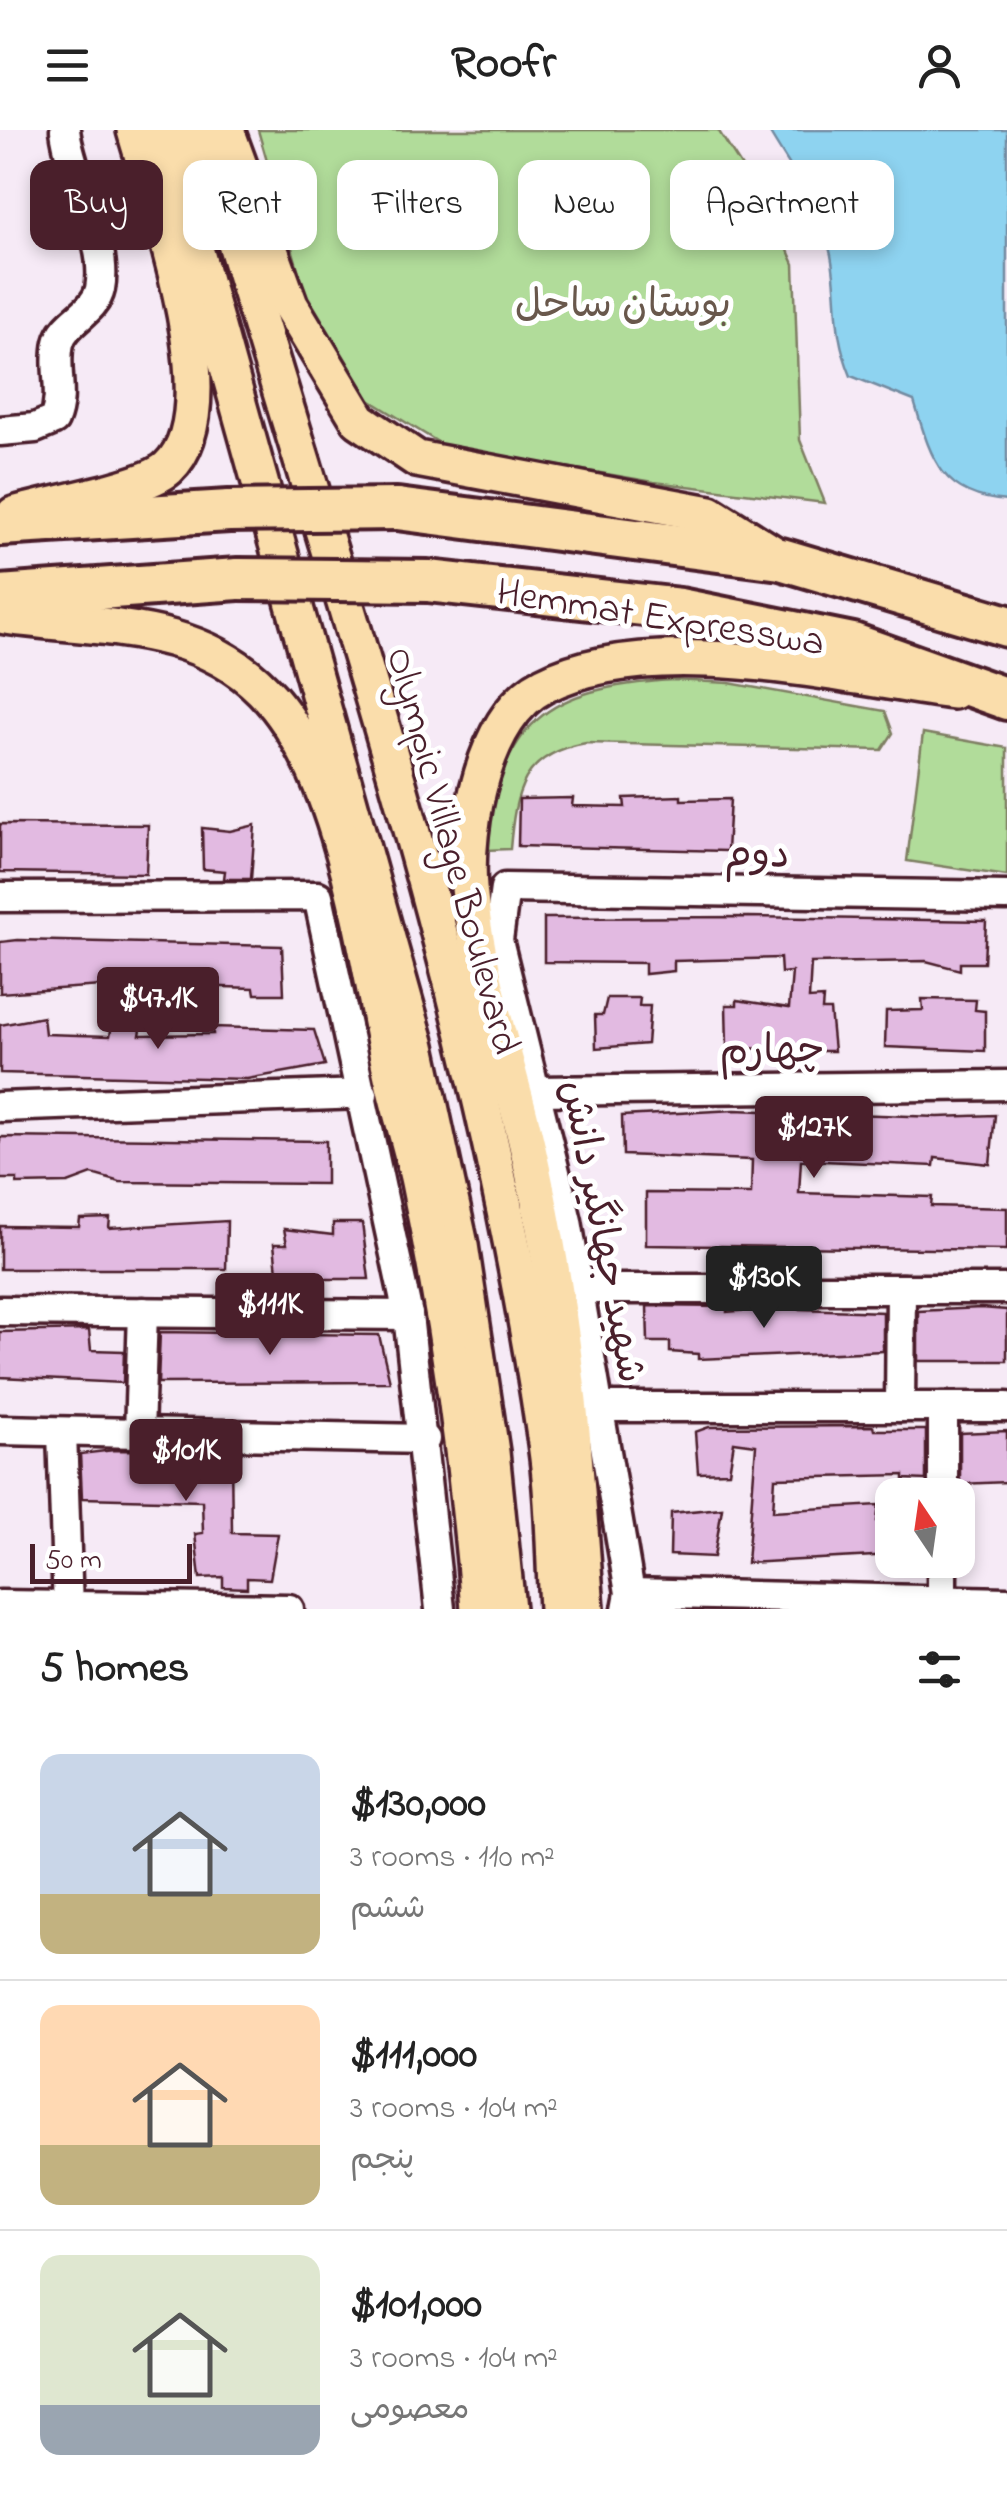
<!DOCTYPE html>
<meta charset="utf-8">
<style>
body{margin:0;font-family:"Indie Flower","Playpen Sans Arabic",sans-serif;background:#f2f2f2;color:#222;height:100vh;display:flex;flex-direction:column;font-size:38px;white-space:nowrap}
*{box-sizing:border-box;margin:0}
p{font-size:32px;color:#767676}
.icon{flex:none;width:55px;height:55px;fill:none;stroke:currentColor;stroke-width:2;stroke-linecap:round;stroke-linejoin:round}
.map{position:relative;height:1479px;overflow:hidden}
.drawer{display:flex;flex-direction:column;background:#fff;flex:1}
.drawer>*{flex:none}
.top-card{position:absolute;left:30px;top:30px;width:948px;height:90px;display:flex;gap:20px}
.needle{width:65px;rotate:347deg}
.buttons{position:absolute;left:875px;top:1348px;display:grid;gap:20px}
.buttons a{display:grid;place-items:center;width:100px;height:100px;border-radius:20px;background:#fff;box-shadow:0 5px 15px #0003;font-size:50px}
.scale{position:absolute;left:30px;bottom:25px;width:162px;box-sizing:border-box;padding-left:10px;border:5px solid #4a1f2b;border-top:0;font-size:28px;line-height:35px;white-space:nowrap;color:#4a1f2b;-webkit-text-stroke:8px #fff;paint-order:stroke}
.price{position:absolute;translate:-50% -85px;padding:0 22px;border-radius:10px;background:#4a1f2b;color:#fff;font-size:32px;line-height:65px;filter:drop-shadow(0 2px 5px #0008)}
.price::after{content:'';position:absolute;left:50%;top:60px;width:30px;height:22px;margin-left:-15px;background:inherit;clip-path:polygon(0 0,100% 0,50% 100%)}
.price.on{background:#222;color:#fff}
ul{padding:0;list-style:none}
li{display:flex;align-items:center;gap:30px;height:250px;padding:0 40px}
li+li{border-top:2px solid #e0e0e0}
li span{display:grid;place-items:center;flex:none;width:280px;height:200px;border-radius:20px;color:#555}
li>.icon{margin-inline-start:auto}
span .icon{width:120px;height:120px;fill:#fffc;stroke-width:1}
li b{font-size:42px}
h2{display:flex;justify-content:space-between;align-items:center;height:120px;padding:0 40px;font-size:42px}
.pill{padding:0 35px;border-radius:20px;background:#fff;box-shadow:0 5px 15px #0003;font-size:35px;line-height:90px}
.pill.on{background:#4a1f2b;color:#fff}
header{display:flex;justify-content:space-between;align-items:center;height:130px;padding:0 40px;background:#fff;font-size:45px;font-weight:700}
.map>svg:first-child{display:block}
.green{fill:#b1dc9a;stroke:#7e7e62;stroke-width:2.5}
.water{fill:#8ed3f0;stroke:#738ba1;stroke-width:2.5}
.building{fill:#e2bae1;stroke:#4a1f2b;stroke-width:2.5}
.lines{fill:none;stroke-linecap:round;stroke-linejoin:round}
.minor-casing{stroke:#4a1f2b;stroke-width:35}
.major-casing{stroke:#4a1f2b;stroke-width:42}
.highway-casing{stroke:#4a1f2b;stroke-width:48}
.minor{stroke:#fff;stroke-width:28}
.major{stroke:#faddab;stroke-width:35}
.highway{stroke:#faddab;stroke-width:40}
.highway-bridge-casing{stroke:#4a1f2b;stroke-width:48;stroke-linecap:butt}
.highway-bridge{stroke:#faddab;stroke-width:40}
.labels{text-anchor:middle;stroke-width:10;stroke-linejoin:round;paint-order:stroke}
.park-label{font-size:40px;fill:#69584c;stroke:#fff}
.street-label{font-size:40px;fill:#4a1f2b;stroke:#fff}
</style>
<header><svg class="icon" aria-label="menu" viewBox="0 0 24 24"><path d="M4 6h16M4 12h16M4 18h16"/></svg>Roofr<svg class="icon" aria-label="person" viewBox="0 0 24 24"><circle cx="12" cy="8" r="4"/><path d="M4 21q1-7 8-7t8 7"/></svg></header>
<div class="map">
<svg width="1007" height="1479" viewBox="0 0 1007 1479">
<rect width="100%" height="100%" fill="#f6eaf6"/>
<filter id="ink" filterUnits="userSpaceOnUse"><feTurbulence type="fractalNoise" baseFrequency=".01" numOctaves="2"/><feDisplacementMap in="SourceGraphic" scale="20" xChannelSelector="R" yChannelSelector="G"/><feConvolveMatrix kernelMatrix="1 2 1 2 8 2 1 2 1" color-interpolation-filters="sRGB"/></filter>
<g filter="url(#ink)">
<g class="green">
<path d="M258,0H718L772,84L794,134L800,310L825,373L654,352L446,317L355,261L309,177Z"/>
<path d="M673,550L729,553L885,581L893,603L882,620L586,613C522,624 515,661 510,719L485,720C503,591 544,558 673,550Z"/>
<path d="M923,603L1007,618V746L907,731Z"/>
</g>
<path class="water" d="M768,0H1007V371C940,366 931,328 914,271L851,246C831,198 840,171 831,125C822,78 791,40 768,0Z"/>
<g class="building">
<path d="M681,666V670L730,669L727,721L518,716L519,669L573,668L572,676L625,677L624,668Z"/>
<path d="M0,694L148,695L146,744L0,742Z"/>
<path d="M255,695L251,749H224L225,741L203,739L202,698L230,701Z"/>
<path d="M749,787L986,791L984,833H960V840L926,831L811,833L809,869L823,868L822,880H830L834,921H804L727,917L726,875H737V870L789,878L792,842L781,843L780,828L674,831V841L645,844V833L544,832V788Z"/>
<path d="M18,810L282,816L284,864H255L254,858L131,854L0,863V812Z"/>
<path d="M607,868H640L639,876H650L647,914L596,918L595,885H603Z"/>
<path d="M922,869L976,870L975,880L985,881V921L885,917L886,881L923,880Z"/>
<path d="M43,887L45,904L110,906L112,894L123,893L142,894L140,905L213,904L212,897L314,900L325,935L247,949L0,943V895Z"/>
<path d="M735,980L938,987L995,985L990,1034L935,1028L934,1036L801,1030L799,1063L932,1067L931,1076L1007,1078V1120L646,1115V1063L751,1064L752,1030L623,1025L622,986Z"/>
<path d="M0,1007L326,1011V1054L120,1052L92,1044L68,1053L17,1054V1049H0Z"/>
<path d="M110,1088L109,1098L227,1091L226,1139H0V1096L79,1097L80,1089Z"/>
<path d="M333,1093H362L369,1149H326L277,1142L274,1114H287L284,1099L333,1105Z"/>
<path d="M647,1176L727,1177V1182L772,1178L883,1182V1221L698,1229V1224L670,1222V1212H648Z"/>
<path d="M981,1178L1007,1180V1231H918V1181Z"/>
<path d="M89,1200L91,1220L124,1221L123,1253L0,1247V1202Z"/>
<path d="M160,1202L379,1205L390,1252L158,1253Z"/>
<path d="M873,1296L874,1300H926V1350L904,1349V1345L775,1348L773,1381L879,1375L877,1391H892V1425L747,1433L756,1315L734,1312L729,1342L698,1343L695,1302L709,1297Z"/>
<path d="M1007,1301V1352L960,1354V1303Z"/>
<path d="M114,1320L231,1322L232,1403L278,1404L270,1449L247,1448V1458L223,1457V1447L200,1448L195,1404L203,1403L202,1371L82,1368L80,1324Z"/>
<path d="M722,1378L714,1427L670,1425L671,1383Z"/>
</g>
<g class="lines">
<g class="minor-casing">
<g id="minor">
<path d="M0,301L35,298L54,290C65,264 53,239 59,213C64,191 95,183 100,159C109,113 71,48 65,0"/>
<path d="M0,767L318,766L408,1185L440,1479"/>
<path d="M538,961L1007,955"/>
<path d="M0,977L363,964"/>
<path d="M579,1159H1007"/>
<path d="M0,1181L408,1185"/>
<path d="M599,1277H1007"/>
<path d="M900,1277L901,1159"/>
<path d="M0,1300L425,1309"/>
<path d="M62,1302L68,1479"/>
<path d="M139,1303L143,1182"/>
<path d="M943,1365V1277"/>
<path d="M630,1463L1007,1472"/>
<path d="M942,1471V1430"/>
<path d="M0,1475L289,1479"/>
<path d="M627,1479L630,1463L567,1091L498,810L505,758L1007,766"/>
</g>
</g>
<g class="major-casing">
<g id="major">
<path d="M162,0L417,916L460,1115L491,1322L507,1479"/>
<path d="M194,0L229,90C349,493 486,895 546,1313C554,1367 554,1424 557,1479"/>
<path d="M226,0L290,175L359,290L417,329L710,384L780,428"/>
<path d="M14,385C49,374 145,359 168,338C232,279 156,76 135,0"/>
<path d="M0,485C90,500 192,488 263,560C345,642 367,831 391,942C399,979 411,1015 419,1052C448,1192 468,1337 479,1479"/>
<path d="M586,1479C578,1371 571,1263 554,1156C545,1100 534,1041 520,986C501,911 476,835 469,758C464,696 484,585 544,555C651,500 836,545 953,561"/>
</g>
</g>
<g class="highway-casing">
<g id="highway">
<path d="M397,379L781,429L1007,496"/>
<path d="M0,395L229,381"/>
<path d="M428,451L680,479L853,514L1007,569"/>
<path d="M0,466L238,449"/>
</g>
</g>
<use href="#minor" class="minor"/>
<use href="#major" class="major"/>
<use href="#highway" class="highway"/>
<g class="highway-bridge-casing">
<g id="highway-bridge">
<path d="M229,381L397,379"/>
<path d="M238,449L428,451"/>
</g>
</g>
<use href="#highway-bridge" class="highway-bridge"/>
</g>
</g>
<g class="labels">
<g class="park-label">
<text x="623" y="186">بوستان ساحل</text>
</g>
<g class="street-label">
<text transform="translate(661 485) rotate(9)" y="14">Hemmat Expresswa</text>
<text transform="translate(455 720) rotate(75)" y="14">Olympic Village Boulevard</text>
<text transform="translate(757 722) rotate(1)" y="14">دوم</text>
<text transform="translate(772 918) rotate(-1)" y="14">چهارم</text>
<text transform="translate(605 1101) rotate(79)" y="14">شهید جهانگیر دانش</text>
</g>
</g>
</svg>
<div class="buttons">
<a><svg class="needle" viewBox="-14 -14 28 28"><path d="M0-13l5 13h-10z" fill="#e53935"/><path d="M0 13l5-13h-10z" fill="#767676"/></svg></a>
</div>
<div class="scale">50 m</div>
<b class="price" style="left:158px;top:922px">$47.1K</b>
<b class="price" style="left:814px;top:1051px">$127K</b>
<b class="price on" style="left:764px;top:1201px">$130K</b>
<b class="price" style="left:270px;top:1228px">$111K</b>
<b class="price" style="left:186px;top:1374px">$101K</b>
<div class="top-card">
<a class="pill on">Buy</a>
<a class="pill">Rent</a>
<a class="pill">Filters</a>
<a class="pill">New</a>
<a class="pill">Apartment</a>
</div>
</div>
<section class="drawer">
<h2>5 homes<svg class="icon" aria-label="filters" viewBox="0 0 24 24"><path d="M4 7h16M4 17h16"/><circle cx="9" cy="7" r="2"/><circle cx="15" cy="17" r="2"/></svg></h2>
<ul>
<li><span style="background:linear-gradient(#c9d6e8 70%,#c2b280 0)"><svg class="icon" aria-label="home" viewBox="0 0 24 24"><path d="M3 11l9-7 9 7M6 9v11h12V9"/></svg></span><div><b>$130,000</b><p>3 rooms · 110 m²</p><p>ششم</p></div></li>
<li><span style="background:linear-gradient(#ffd9b3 70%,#c2b280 0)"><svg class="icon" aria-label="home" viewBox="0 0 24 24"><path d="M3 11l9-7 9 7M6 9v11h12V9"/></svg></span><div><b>$111,000</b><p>3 rooms · 104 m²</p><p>پنجم</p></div></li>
<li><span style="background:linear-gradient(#dfe7d0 75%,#9aa5b1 0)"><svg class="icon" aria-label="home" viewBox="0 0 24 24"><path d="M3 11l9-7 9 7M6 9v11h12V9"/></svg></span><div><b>$101,000</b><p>3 rooms · 104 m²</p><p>معصومی</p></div></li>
</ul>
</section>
